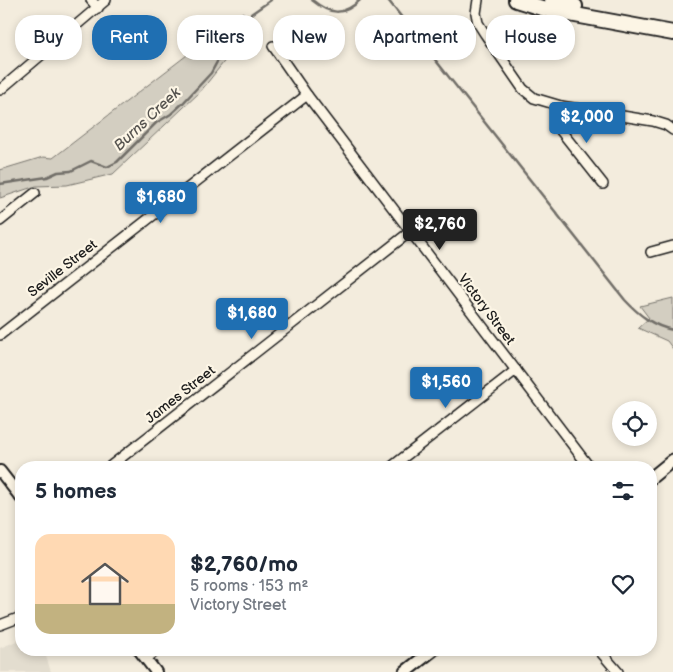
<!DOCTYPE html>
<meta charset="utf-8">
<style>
body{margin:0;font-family:"Balsamiq Sans",sans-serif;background:#f6f6f7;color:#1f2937;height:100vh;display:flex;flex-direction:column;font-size:19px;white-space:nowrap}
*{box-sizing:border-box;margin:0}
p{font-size:16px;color:#747a83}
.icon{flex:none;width:28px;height:28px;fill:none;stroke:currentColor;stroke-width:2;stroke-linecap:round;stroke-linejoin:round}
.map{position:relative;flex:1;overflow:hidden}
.drawer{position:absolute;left:15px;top:461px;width:642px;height:195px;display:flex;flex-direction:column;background:#fff;border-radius:20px;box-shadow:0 2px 8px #0003}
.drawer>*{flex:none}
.top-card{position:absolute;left:15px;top:15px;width:644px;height:45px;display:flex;gap:10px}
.tools{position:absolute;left:612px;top:401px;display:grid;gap:10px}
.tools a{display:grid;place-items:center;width:45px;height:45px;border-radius:50%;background:#fff;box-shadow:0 2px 8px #0003;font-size:25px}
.price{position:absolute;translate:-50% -42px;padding:0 11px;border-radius:5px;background:#1f6fb2;color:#fff;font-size:16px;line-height:32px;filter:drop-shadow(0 1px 2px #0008)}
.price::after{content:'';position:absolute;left:50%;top:30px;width:15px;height:11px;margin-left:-8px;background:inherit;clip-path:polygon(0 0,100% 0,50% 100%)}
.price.on{background:#222;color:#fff}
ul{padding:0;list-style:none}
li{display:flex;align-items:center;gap:15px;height:125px;padding:0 20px}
li span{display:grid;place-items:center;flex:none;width:140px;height:100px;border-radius:15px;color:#555}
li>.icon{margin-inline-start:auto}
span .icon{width:60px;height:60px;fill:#fffc;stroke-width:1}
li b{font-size:21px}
h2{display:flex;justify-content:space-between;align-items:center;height:60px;padding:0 20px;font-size:21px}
.tag{padding:0 18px;border-radius:20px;background:#fff;box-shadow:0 2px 8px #0003;font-size:18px;line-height:45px}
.tag.on{background:#1f6fb2;color:#fff}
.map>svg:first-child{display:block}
.built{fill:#e3ddcf}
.green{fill:#d3cec1;stroke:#78756e}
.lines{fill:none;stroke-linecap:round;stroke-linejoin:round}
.stream{stroke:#716e68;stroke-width:2.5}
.minor-casing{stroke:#1c1c1c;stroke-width:12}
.tertiary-casing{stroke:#1c1c1c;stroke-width:14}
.secondary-casing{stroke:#1c1c1c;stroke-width:15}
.primary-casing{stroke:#1c1c1c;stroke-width:18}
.minor{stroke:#fcf5e5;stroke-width:9}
.tertiary{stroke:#fcf5e5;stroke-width:10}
.secondary{stroke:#fcf5e5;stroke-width:11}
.primary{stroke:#fcf5e5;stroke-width:14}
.labels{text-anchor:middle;stroke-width:4.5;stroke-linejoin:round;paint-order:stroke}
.street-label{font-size:14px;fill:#1c1c1c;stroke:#fcf5e5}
.water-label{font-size:15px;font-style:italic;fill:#55534f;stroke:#fcf5e5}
</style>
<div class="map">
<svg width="673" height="672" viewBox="0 0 673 672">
<rect width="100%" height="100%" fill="#f3ecdd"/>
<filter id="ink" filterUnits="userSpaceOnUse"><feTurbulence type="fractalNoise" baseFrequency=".02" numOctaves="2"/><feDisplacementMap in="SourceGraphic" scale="10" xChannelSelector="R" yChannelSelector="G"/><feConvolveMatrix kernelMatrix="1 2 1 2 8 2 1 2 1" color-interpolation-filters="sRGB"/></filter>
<g filter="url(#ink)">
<path class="built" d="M21,639V650H44L51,672H0V648Z"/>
<g class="green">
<path d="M243,12L246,34L200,92L113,174L67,185L36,186L0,198V170L43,157L53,158Z"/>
<path d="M673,298V349L667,341L638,328L649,318L640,306Z"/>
</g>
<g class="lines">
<g class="stream">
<path d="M312,0C329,14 343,17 360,0"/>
<path d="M388,0L625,300C639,315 653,326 673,330"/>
<path d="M0,184L47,177L58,172L71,171L91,161L107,167L117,162L156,123L171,114L183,103L211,73L225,47L237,30L251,14L271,0"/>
</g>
<g class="minor-casing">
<g id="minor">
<path d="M91,0L98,8"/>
<path d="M478,0L476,13L478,23L485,34L523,89L534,98L561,106L653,121L666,125L673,130"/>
<path d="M273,46L307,95L590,468"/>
<path d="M0,90L106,0"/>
<path d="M561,106L558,121L561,131L603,184"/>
<path d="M0,221L35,193"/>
<path d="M651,252L673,246"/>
<path d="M0,335L307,95"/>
<path d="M108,468L411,231"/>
<path d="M390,468L516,370"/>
<path d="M0,625L21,617"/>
<path d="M599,650L618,672"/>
<path d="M146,659L157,650"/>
</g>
</g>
<g class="tertiary-casing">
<g id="tertiary">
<path d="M0,471L21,498"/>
<path d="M139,650L156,672"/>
</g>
</g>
<g class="secondary-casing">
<g id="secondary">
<path d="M651,478L673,460"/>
<path d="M405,672L433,650"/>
</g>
</g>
<g class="primary-casing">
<g id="primary">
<path d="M516,0L548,10L673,33"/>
<path d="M552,0L575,6"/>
</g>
</g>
<use href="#minor" class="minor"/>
<use href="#tertiary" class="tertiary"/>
<use href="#secondary" class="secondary"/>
<use href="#primary" class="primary"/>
</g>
</g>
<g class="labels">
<g class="street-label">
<text transform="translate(62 268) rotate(-38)" y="5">Seville Street</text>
<text transform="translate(487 309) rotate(53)" y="5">Victory Street</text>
<text transform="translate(180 394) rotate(-38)" y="5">James Street</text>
</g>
<g class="water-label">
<text transform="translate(147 119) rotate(-43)" y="5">Burns Creek</text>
</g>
</g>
</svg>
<div class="tools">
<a><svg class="icon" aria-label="locate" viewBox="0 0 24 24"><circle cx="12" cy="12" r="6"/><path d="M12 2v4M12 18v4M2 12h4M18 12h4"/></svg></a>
</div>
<b class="price" style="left:587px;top:144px">$2,000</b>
<b class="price" style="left:161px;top:224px">$1,680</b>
<b class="price on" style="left:440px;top:251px">$2,760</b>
<b class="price" style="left:252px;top:340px">$1,680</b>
<b class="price" style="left:446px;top:409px">$1,560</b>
<div class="top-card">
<a class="tag">Buy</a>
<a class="tag on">Rent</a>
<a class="tag">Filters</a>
<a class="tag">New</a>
<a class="tag">Apartment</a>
<a class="tag">House</a>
</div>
<section class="drawer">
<h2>5 homes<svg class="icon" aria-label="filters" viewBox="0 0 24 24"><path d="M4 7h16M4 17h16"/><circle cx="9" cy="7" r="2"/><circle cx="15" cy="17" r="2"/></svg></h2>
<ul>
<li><span style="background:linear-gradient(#ffd9b3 70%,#c2b280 0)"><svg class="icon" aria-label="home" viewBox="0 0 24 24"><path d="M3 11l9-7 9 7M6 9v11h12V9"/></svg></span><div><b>$2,760/mo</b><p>5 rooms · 153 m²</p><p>Victory Street</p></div><svg class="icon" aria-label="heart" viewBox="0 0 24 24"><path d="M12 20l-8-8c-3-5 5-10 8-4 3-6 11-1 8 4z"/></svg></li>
</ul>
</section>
</div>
